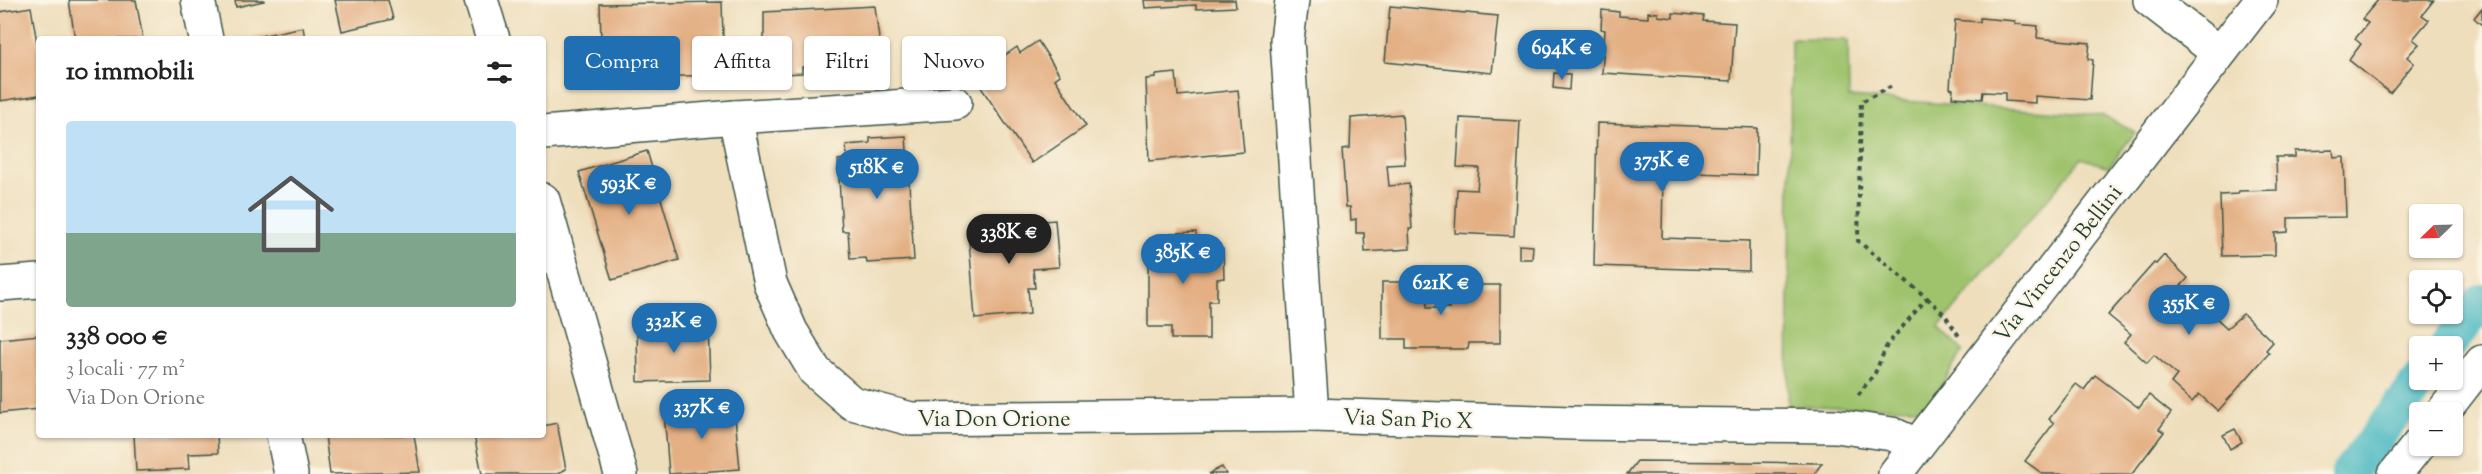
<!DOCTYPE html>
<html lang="it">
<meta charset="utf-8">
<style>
body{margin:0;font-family:"Sorts Mill Goudy",serif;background:#f2f2f2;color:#222;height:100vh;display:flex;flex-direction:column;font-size:22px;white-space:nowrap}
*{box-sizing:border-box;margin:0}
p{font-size:20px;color:#767676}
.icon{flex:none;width:33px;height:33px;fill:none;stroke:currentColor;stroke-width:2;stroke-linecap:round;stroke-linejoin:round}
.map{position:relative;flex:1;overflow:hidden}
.sheet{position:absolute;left:36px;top:36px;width:510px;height:402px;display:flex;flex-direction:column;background:#fff;border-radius:6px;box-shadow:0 2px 4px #0004}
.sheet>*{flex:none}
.guide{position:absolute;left:564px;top:36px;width:570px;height:54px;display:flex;gap:12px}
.needle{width:39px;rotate:247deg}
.buttons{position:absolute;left:2409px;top:204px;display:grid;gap:12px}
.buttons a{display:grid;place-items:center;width:54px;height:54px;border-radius:6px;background:#fff;box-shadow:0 2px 4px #0004;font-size:30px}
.price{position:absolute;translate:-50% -51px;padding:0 14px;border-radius:21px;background:#1f6fb2;color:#fff;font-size:20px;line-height:39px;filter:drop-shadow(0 2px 3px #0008)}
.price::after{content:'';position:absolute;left:50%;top:36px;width:18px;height:14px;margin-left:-9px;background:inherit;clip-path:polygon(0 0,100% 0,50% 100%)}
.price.selected{background:#222;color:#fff}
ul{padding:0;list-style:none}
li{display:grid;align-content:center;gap:12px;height:318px;padding:0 30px}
li span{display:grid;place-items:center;height:186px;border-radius:6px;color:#555}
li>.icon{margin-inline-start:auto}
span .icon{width:108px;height:108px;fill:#fffc;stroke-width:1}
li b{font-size:26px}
h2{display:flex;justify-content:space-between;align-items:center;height:72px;padding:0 30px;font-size:26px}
.tag{padding:0 21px;border-radius:6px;background:#fff;box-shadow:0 2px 4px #0004;font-size:21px;line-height:54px}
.tag.selected{background:#1f6fb2;color:#fff}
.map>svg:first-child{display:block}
.green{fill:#9fc36d;stroke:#5f8050;stroke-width:1.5}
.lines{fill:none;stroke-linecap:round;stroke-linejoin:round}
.canal{stroke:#4ab8c2;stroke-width:36}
.building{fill:#e3af83}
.minor-casing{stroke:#3e5548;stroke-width:36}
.tertiary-casing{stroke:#3e5548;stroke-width:36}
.path{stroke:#3e5548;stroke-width:4;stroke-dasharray:4.5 4.5;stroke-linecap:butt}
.minor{stroke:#fff;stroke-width:33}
.tertiary{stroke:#fff;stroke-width:33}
.labels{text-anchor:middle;stroke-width:4.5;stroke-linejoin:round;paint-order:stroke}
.street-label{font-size:22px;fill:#1f3d34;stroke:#fcf5e5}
</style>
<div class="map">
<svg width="2482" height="474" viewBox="0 0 2482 474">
<rect width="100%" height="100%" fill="#fcf5e5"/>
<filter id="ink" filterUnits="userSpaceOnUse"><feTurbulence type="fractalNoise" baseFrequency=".0167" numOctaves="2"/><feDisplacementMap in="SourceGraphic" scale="12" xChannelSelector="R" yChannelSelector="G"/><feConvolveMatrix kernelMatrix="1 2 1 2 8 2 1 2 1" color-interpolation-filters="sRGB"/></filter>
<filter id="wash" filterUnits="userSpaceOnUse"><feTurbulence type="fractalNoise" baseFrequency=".008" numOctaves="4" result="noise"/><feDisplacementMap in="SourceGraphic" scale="24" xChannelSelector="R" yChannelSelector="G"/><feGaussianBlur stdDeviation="1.35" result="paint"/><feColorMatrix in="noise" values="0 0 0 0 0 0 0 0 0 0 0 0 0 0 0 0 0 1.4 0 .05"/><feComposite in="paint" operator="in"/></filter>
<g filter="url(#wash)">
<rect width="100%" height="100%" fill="#eedebc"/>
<path class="green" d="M1791,39L1848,40L1849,97L2101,115L2135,132L2109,167L2082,158L1939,327L1963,351L1927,408L1788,406Z"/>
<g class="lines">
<g class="canal">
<path d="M2447,346L2482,302"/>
<path d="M2348,474L2421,380"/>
</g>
</g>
<g id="blocks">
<g class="building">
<path d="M69,0H136L143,39H75Z"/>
<path d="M235,0H264V1L236,7Z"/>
<path d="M335,0H388L393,19L342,31Z"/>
<path d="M1144,0H1235L1236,7L1196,9V5L1145,8Z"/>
<path d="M2378,0H2434L2422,15L2429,20L2413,39L2419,44L2407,57L2414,63L2390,93L2349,60L2361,44L2355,39L2368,23L2362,19Z"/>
<path d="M722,2L724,75L602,78L600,4Z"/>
<path d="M875,6L880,47L869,48V61L850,62L851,70L835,71L834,65L802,67V73L785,74L784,67L764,68V12Z"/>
<path d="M1390,6L1498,16L1492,73L1385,62Z"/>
<path d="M31,7L39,55V95L0,101V12Z"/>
<path d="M2482,8V25L2474,18Z"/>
<path d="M1602,10L1619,12V16L1648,18V12L1658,13V16L1673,18V13L1704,16L1703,21L1735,23L1731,81L1602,73L1605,30L1601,29Z"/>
<path d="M1980,18L2015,21V24L2038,26L2037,38L2090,43L2088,59L2093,60L2090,100L2035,96V103L2005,101V93L1983,92L1982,99L1952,97L1953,89L1950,88L1955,20L1980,22Z"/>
<path d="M303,27L305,39H252L251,38Z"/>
<path d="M1038,41L1060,75L1055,79L1086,126L1032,163L974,77L1017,47L1020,53Z"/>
<path d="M1176,73L1178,96L1238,90L1244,152L1149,161L1146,79L1156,78V75Z"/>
<path d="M1554,73L1570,74L1569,90L1553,88Z"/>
<path d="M1402,114L1405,164L1387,165L1389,186L1409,184L1412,229H1409L1410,249L1365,252L1364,233H1356V219L1351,220L1350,207H1346L1342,149L1350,148L1351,118Z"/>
<path d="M1460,118L1520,121L1514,236L1455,233L1457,189L1477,190L1479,168L1457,167Z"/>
<path d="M1597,123L1757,128L1756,175L1663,172L1662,238L1749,241V271L1594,266Z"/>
<path d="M906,136L914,260L867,263L866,258L850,259L848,231H842L838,160L847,159L846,145L870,143V138Z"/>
<path d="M2333,150L2334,158L2344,157L2346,217L2288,218V232L2275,233V255L2222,256L2220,195L2238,194L2239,191L2277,190L2276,157H2295V151Z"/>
<path d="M647,151L679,260L612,280L579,172Z"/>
<path d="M1055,220L1059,267L1033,269L1035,288H1028L1030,314L975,319L968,227Z"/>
<path d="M1196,232L1197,249H1223L1224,278L1217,279V301H1209V339H1171V327H1148V242H1171V233Z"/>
<path d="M1519,245L1533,246L1532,259H1519Z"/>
<path d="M2164,255L2188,278L2181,286L2227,328L2243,314L2273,342L2266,350L2269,353L2218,411L2199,394L2192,402L2171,383L2177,375L2154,355L2147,363L2124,342L2131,334L2108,315L2154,263L2156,264Z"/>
<path d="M1382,282H1426L1427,308H1449L1448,285H1500V343H1469L1468,349H1406V339H1382Z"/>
<path d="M708,324L710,380L638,382L637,330L675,328V325Z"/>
<path d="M39,335V409L0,413V339Z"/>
<path d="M2095,375L2139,408L2149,395L2171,413L2159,429L2164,432L2132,474H2043L2025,461L2054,423L2049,419L2076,384L2084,390Z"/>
<path d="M734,406L740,469L669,474L664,412Z"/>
<path d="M557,423L566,469L557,474H482L474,435H543V426Z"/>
<path d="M2235,429L2242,442L2230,449L2223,435Z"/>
<path d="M134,435H217L218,453L188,454L189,469L136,471Z"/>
<path d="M325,435H414L420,472L330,474Z"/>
<path d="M1637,461L1822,463L1814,474H1627Z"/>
<path d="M1222,467L1226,474H1208Z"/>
</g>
</g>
</g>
<g filter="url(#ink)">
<use href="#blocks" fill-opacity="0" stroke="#3e5548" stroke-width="1.5"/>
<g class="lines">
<g class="minor-casing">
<g id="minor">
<path d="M198,0L206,39"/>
<path d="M481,0L493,39"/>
<path d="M1292,0L1287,40L1312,415L1572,423L1836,426L1892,434L1917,445"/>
<path d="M2150,0L2219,53"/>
<path d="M735,117L955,103"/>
<path d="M543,133L735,117L770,283L791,331L815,371L852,403L911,419L1312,415"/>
<path d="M543,200L621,474"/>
<path d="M0,284L39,281"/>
<path d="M283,435L291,474"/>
<path d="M1895,474L2261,0"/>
</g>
</g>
<g class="tertiary-casing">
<g id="tertiary">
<path d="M2443,412L2482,362"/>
<path d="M2395,474L2420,443"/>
</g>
</g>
<g class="path">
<path d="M1927,298L1945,315L1959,336"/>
<path d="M1858,395L1875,373L1887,345L1927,298L1858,241L1861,102L1892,86"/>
</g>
<use href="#minor" class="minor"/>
<use href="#tertiary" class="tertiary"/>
</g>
</g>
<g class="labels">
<g class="street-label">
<text transform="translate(2057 263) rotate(-52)" y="8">Via Vincenzo Bellini</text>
<text x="994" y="426">Via Don Orione</text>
<text transform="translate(1408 418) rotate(2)" y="8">Via San Pio X</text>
</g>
</g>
</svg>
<div class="buttons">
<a><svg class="needle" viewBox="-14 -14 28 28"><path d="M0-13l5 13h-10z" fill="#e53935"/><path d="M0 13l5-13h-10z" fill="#767676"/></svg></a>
<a><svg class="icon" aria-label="locate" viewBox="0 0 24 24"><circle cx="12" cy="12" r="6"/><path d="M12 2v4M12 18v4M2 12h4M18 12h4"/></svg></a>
<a>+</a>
<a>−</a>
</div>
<b class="price" style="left:1562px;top:81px">694K €</b>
<b class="price" style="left:1662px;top:193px">375K €</b>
<b class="price" style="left:877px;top:200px">518K €</b>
<b class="price" style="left:629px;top:216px">593K €</b>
<b class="price selected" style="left:1009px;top:265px">338K €</b>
<b class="price" style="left:1183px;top:285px">385K €</b>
<b class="price" style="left:1441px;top:316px">621K €</b>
<b class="price" style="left:2189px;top:336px">355K €</b>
<b class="price" style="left:674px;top:354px">332K €</b>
<b class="price" style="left:702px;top:440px">337K €</b>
<div class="guide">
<a class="tag selected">Compra</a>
<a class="tag">Affitta</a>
<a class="tag">Filtri</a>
<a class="tag">Nuovo</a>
</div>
<section class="sheet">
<h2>10 immobili<svg class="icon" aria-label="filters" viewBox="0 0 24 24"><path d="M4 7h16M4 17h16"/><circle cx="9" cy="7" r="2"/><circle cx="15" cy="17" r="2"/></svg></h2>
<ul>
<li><span style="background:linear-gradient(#bfe0f5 60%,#7fa58c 0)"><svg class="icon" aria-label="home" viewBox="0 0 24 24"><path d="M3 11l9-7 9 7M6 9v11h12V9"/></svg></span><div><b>338 000 €</b><p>3 locali · 77 m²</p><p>Via Don Orione</p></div></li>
</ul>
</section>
</div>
